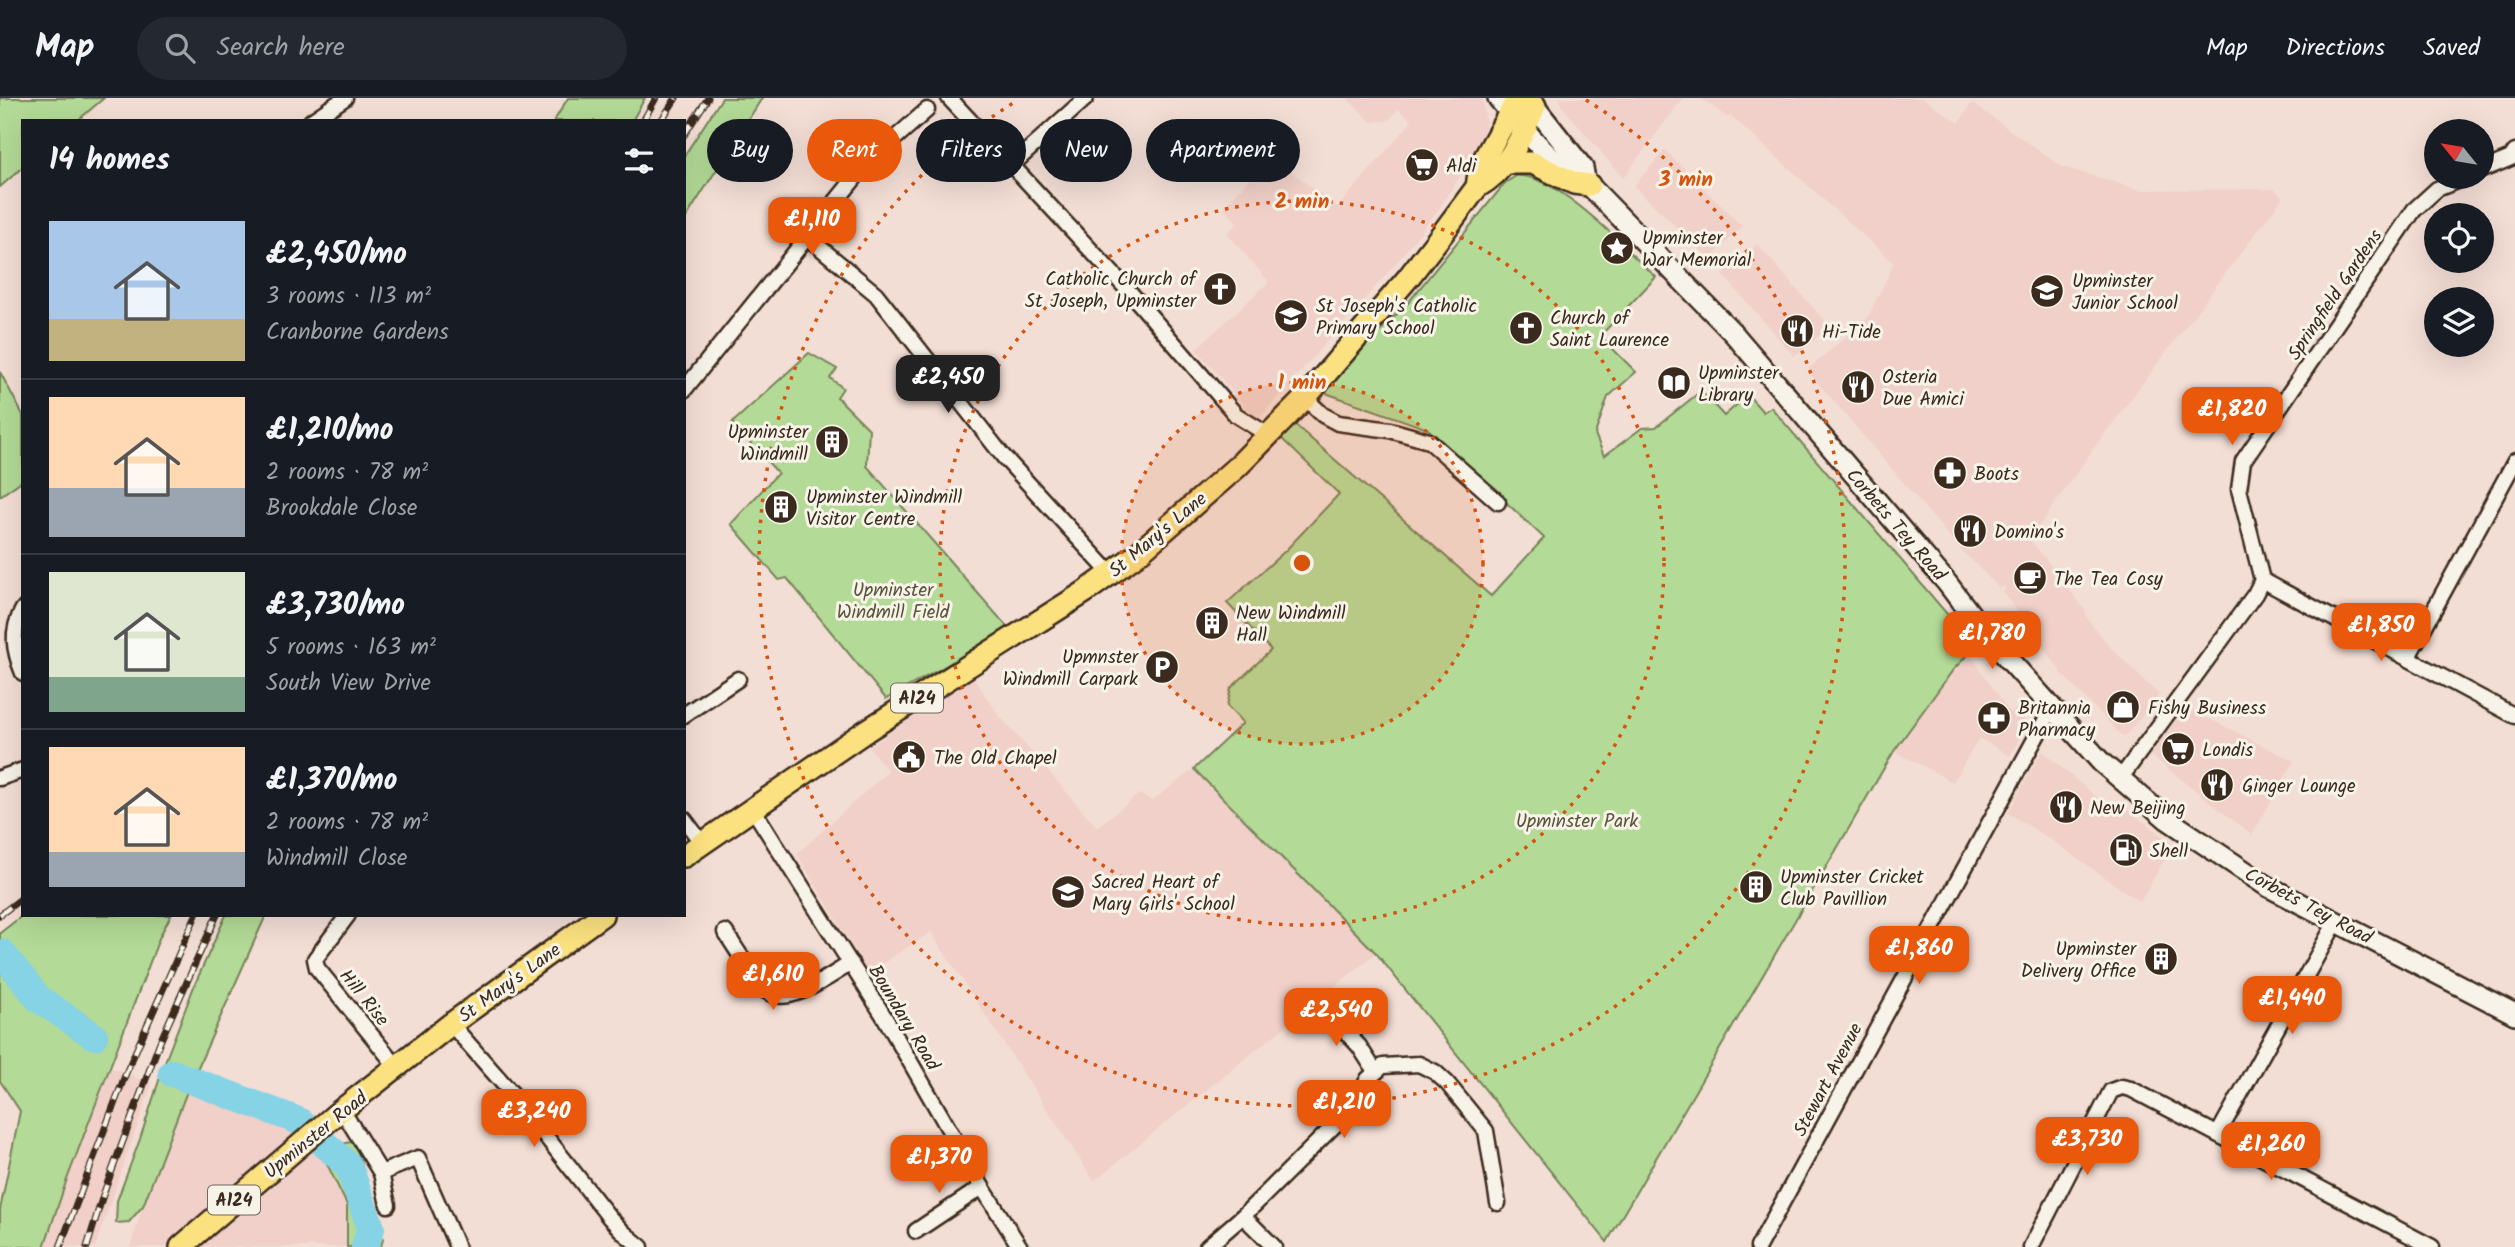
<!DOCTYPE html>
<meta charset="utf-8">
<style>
body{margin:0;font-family:Kalam,sans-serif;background:#242831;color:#f1f3f6;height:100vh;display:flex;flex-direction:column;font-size:26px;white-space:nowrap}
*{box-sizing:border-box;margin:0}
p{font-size:23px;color:#9ea1a6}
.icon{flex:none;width:38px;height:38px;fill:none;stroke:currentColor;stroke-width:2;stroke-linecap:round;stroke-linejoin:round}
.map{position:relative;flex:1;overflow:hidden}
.sheet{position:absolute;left:21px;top:21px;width:665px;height:798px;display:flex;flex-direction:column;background:#171b24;border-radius:0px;box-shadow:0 7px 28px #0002}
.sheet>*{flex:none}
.hud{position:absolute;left:707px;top:21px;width:665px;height:63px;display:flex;gap:14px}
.needle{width:46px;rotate:300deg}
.fabs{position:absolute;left:2424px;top:21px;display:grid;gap:14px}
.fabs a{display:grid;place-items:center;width:70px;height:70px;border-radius:50%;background:#171b24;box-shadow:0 7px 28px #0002;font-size:35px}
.price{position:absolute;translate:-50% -60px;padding:0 16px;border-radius:14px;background:#ea580c;color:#fff;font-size:23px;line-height:46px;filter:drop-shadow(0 2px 4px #0008)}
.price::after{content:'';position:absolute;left:50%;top:42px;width:21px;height:16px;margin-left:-10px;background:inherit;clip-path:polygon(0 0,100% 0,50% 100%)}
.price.current{background:#222;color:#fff}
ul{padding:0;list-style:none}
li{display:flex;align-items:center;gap:21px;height:175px;padding:0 28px}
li+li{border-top:2px solid #363941}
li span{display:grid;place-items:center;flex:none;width:196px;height:140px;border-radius:0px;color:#555}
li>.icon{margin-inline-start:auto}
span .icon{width:84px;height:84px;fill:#fffc;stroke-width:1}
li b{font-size:30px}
h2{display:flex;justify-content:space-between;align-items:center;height:84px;padding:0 28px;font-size:30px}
.tag{padding:0 24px;border-radius:32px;background:#171b24;box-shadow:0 7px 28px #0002;font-size:24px;line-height:63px}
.tag.current{background:#ea580c;color:#fff}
header{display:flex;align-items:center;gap:42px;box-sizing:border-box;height:98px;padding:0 35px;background:#171b24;border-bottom:2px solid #363941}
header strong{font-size:33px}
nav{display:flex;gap:38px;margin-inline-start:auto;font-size:24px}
.search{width:490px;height:63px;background:#242831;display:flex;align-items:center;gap:18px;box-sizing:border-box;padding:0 24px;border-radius:38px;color:#9ea1a6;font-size:26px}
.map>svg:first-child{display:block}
.built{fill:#f0d0c8}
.green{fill:#b3da96;stroke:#77825a;stroke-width:2}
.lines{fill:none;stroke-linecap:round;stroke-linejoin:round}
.river{stroke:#86d3e5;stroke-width:28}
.street-casing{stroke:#3b2a1e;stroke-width:19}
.secondary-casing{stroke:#3b2a1e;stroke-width:24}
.primary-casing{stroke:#3b2a1e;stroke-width:26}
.street{stroke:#f7f3e8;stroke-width:14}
.secondary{stroke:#f7f3e8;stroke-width:19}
.primary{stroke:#fbe180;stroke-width:21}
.rail-casing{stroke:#3b2a1e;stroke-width:7}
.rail{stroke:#f7f3e8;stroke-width:4.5;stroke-dasharray:13;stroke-linecap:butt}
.ring{fill:none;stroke:#d7540e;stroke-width:3.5;stroke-dasharray:3.5 7}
.labels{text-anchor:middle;stroke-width:6;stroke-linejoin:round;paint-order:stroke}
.shield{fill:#f7f3e8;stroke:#73665b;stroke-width:2}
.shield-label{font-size:18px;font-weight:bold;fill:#3b2a1e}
.poi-label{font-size:19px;fill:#3b2a1e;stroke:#f7f3e8;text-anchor:start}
.street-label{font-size:19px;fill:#3b2a1e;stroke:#f7f3e8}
.park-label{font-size:19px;fill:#59563c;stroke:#f7f3e8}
.centre{fill:#d7540e;stroke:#f7f3e8;stroke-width:3.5}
.ring-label{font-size:21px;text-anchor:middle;font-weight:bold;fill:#d7540e;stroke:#f7f3e8;stroke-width:6;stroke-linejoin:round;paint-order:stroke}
</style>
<header>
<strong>Map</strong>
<div class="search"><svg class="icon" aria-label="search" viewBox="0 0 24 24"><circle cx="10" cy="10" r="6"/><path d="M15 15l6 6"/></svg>Search here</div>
<nav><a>Map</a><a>Directions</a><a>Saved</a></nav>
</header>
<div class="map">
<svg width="2515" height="1149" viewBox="0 0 2515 1149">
<rect width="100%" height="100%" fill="#f3ded5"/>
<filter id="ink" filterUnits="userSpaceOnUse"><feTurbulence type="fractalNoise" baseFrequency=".0143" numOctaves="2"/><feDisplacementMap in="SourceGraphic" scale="14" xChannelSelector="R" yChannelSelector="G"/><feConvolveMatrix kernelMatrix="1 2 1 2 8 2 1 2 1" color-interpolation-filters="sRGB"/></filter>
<g filter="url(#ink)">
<g class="built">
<path d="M1347,0H1482L1486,24L1480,47L1438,112L1397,164L1257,323L1196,251L1269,184L1227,135L1238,125L1223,110L1270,58L1338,109L1412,23L1398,11L1389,22L1371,24Z"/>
<path d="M1560,0H1683L1623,80L1561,7Z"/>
<path d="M1701,0H1923L1959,25L1972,5L2062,69L2141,92L2274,91L2283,99L2094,350L2030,441L2085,512L2086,519L2109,548L2159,597L2125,638L2121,637L2065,579L2003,494L2006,490L2003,488L2000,491L1960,451L1807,272L1867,221L1894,165L1730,17L1728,20Z"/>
<path d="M1665,52L1742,128L1710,161L1634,88Z"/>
<path d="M1757,146L1830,229L1794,258L1723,177Z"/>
<path d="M1969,555L2010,615L2016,611L2027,625L2010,658L1979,640L1953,684L1894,653L1953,572Z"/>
<path d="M973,579L998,616L1097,729L1139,696L1152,703L1194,671L1376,855L1094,1083L931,834L868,875L797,756L888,673L869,649Z"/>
<path d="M2186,609L2294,663L2252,737L2150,657Z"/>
<path d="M2042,653L2114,714L2121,707L2173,746L2140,804L2050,741L2008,715Z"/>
<path d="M111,969L152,986L95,1149H44L66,1084Z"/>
<path d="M191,984L291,1022L325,1062L347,1107V1149H130L143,1108Z"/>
</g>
<g class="green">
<path d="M0,0H104L77,23H23V69L0,89Z"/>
<path d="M568,0H645L632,23H554Z"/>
<path d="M722,0H762L684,123V58Z"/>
<path d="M1516,78C1546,75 1596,121 1617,141L1613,148L1619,155L1626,151L1656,179L1600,238L1636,274L1608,299L1595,336L1604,358L1642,330L1656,329L1701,293L1724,318L1748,297L1763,314L1771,309L1975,549L1953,572L1894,653L1607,1144L1376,855L1194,671L1243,625L1227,608L1231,590L1271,552L1227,505L1285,453L1339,396L1281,340L1294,326L1491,498L1544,440L1428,331L1320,293L1407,206L1505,85Z"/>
<path d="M809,255L837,271L830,280L843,290L837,299L869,331L867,368L1010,532L886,601L787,480L779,482L731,426L778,375L732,325Z"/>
<path d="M0,274L23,317V382L0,398Z"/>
<path d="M23,817H171L160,838L66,1084L44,1149H0V1112L20,1013L0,983V835Z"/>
<path d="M226,817H266L186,996L143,1108L129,1124L116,1125L117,1103L140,1041L166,961L195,886Z"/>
<path d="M355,1043L383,1141L381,1149H347V1107L325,1062L338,1047Z"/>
</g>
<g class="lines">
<g class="river">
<path d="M2,855L39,901L94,938"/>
<path d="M172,975L299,1023L348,1067L371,1130L365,1149"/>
</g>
<g class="street-casing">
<g id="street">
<path d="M949,0L1127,191L1236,317L1268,337"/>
<path d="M311,23L345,0"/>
<path d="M1013,66L1086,0"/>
<path d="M2482,72L2511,60L2515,54"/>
<path d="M806,138L876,196L1003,358L1111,476"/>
<path d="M684,292L866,66L927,12"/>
<path d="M1305,300L1323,317L1338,325L1390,332L1429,343L1498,404"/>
<path d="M2262,482L2515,618"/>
<path d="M23,511C10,533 14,553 23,575"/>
<path d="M2408,559L2515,363"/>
<path d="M684,617L738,581"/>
<path d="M0,680L23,672"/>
<path d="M2120,681L2255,496L2262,482L2239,391L2243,363L2414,112L2437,91L2466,79"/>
<path d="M753,711L885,920L982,1089L1020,1149"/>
<path d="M684,721L702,745"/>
<path d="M348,817L315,861L317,870L397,969"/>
<path d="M725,834C734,847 756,884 766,893C788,910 831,877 851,865"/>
<path d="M1321,908L1359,948L1375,973"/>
<path d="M451,926L515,999L609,1119L624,1135L641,1149"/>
<path d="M342,1012L381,1075L418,1060L457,1149"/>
<path d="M2218,1036L2336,824"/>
<path d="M381,1075L388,1107"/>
<path d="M1243,1118L1274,1149"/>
<path d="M916,1133L982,1089"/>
<path d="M1207,1149L1243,1118L1354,1008L1368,981L1383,968L1419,966L1435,974L1447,985L1486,1033L1498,1105"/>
<path d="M1758,1149L2052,610"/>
<path d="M2031,1149L2111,993L2122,989L2131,991L2432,1149"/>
</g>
</g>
<g class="secondary-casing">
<g id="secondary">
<path d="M1498,0C1513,19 1560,76 1582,81"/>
<path d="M1528,0L1583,70L1585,81L1589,87L1734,236L1947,485L1984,534L2101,664L2167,721L2267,788L2515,916"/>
</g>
</g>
<g class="primary-casing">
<g id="primary">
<path d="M1505,65H1533L1574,85L1589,87"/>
<path d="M1477,89C1509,71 1521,40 1535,8"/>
<path d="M684,758L866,633L1085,494L1135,458L1238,368L1305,300L1408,180L1442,136L1477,89L1480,68L1518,0"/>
<path d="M181,1149L334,1018L451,926L602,817"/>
</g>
</g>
<use href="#street" class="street"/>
<use href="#secondary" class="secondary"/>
<use href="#primary" class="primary"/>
<g class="rail-casing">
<g id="rail">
<path d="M643,23L656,0"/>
<path d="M661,23L676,0"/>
<path d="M684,37L708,0"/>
<path d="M0,817L23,799"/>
<path d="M60,1149L126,975L196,817"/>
<path d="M87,1149L103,1097L159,946L217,817"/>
</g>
</g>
<use href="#rail" class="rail"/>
</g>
</g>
<circle cx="1302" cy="465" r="181" fill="#d7540e" fill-opacity=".12"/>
<g class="ring">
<circle cx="1302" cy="465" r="181"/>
<circle cx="1302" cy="465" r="362"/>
<path d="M1586 2A543 543 0 1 1 1018 2"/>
</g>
<defs>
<g id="supermarket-disc" transform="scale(1.75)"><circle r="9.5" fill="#3b2a1e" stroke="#f7f3e8"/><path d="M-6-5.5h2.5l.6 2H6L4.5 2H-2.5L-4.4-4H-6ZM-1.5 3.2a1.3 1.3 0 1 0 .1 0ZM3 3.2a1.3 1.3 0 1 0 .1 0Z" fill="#fff"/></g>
<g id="sight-disc" transform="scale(1.75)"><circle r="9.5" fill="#3b2a1e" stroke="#f7f3e8"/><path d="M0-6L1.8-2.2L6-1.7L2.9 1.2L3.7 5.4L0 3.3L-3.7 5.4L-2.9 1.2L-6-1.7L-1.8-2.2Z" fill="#fff"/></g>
<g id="church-disc" transform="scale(1.75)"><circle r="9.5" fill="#3b2a1e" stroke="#f7f3e8"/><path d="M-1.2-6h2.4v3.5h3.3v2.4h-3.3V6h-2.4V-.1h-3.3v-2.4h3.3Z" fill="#fff"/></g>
<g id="school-disc" transform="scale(1.75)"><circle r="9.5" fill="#3b2a1e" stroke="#f7f3e8"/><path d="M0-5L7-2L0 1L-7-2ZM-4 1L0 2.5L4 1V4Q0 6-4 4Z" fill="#fff"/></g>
<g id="restaurant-disc" transform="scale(1.75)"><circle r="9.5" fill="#3b2a1e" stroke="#f7f3e8"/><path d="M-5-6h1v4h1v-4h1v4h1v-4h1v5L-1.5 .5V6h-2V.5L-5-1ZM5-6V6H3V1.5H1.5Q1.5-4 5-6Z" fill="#fff"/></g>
<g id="library-disc" transform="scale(1.75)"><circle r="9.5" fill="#3b2a1e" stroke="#f7f3e8"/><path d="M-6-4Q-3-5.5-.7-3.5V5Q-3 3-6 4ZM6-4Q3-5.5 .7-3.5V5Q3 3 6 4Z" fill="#fff"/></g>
<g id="building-disc" transform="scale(1.75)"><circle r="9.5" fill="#3b2a1e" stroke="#f7f3e8"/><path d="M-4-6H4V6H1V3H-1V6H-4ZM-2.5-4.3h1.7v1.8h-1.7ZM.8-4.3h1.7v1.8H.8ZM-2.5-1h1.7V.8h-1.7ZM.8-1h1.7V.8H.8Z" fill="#fff"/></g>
<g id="pharmacy-disc" transform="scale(1.75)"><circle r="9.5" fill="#3b2a1e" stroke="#f7f3e8"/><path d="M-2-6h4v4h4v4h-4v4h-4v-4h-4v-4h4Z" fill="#fff"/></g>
<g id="cafe-disc" transform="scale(1.75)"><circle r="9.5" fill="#3b2a1e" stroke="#f7f3e8"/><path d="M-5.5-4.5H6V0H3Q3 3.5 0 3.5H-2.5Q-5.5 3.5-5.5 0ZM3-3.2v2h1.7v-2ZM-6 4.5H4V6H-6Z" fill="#fff"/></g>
<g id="parking-disc" transform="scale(1.75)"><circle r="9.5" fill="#3b2a1e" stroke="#f7f3e8"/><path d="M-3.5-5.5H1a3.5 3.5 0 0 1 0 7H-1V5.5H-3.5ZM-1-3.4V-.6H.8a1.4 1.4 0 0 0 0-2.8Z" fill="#fff"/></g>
<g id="shop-disc" transform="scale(1.75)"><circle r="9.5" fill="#3b2a1e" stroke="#f7f3e8"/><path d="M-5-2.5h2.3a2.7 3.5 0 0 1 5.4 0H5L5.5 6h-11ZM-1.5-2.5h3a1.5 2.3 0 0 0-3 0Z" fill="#fff"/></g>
<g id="civic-disc" transform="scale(1.75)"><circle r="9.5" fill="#3b2a1e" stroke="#f7f3e8"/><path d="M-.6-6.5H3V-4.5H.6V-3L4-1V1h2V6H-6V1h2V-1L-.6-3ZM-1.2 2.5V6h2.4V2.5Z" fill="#fff"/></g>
<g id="fuel-disc" transform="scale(1.75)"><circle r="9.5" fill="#3b2a1e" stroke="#f7f3e8"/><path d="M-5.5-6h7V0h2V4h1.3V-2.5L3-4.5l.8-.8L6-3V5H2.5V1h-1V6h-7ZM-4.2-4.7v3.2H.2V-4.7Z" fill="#fff"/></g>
</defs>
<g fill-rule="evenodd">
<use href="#supermarket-disc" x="1422" y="67"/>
<use href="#sight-disc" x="1617" y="150"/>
<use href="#church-disc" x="1220" y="191"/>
<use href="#school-disc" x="2047" y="193"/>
<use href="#school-disc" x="1291" y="218"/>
<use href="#church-disc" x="1526" y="230"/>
<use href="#restaurant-disc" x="1797" y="233"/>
<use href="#library-disc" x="1674" y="285"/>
<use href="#restaurant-disc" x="1858" y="289"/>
<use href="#building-disc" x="832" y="344"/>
<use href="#pharmacy-disc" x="1950" y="375"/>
<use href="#building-disc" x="781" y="409"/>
<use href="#restaurant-disc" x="1970" y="433"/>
<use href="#cafe-disc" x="2030" y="480"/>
<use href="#building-disc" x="1212" y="525"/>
<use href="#parking-disc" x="1162" y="569"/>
<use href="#shop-disc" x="2123" y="609"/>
<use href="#pharmacy-disc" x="1994" y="620"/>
<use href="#supermarket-disc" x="2178" y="651"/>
<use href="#civic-disc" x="909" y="659"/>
<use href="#restaurant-disc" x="2217" y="687"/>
<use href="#restaurant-disc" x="2066" y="709"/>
<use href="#fuel-disc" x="2126" y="752"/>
<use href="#building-disc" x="1756" y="789"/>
<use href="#school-disc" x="1068" y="794"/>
<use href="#building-disc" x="2161" y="861"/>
</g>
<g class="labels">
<g class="shield">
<rect x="891" y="585.5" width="52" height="29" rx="5"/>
<rect x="208" y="1087.5" width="52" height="29" rx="5"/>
</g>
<g class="shield-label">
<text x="917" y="606">A124</text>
<text x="234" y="1108">A124</text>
</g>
<g class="poi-label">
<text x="1446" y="74">Aldi</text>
<text x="1642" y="146">Upminster<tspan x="1642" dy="22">War Memorial</tspan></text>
<text x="1196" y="187" text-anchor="end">Catholic Church of<tspan x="1196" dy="22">St Joseph, Upminster</tspan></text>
<text x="2072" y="189">Upminster<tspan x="2072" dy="22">Junior School</tspan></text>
<text x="1316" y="214">St Joseph's Catholic<tspan x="1316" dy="22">Primary School</tspan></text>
<text x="1550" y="226">Church of<tspan x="1550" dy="22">Saint Laurence</tspan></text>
<text x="1822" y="240">Hi-Tide</text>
<text x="1698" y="281">Upminster<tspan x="1698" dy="22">Library</tspan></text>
<text x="1882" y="285">Osteria<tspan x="1882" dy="22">Due Amici</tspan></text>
<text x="808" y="340" text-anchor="end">Upminster<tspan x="808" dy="22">Windmill</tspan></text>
<text x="1974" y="382">Boots</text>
<text x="806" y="405">Upminster Windmill<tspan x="806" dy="22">Visitor Centre</tspan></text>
<text x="1994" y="440">Domino's</text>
<text x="2054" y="487">The Tea Cosy</text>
<text x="1236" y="521">New Windmill<tspan x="1236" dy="22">Hall</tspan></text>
<text x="1138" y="565" text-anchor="end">Upmnster<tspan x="1138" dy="22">Windmill Carpark</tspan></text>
<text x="2018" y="616">Britannia<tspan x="2018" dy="22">Pharmacy</tspan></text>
<text x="2148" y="616">Fishy Business</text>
<text x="2202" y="658">Londis</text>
<text x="934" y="666">The Old Chapel</text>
<text x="2242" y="694">Ginger Lounge</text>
<text x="2090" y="716">New Beijing</text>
<text x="2150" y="759">Shell</text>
<text x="1780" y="785">Upminster Cricket<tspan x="1780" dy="22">Club Pavillion</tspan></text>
<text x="1092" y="790">Sacred Heart of<tspan x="1092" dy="22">Mary Girls' School</tspan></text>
<text x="2136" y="857" text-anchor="end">Upminster<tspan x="2136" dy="22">Delivery Office</tspan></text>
</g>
<g class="street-label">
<text transform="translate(2334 196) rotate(-56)" y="7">Springfield Gardens</text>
<text transform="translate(1897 426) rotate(49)" y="7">Corbets Tey Road</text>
<text transform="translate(1157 436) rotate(-40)" y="7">St Mary's Lane</text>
<text transform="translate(2309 807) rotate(28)" y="7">Corbets Tey Road</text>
<text transform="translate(509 884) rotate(-36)" y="7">St Mary's Lane</text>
<text transform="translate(365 899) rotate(51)" y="7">Hill Rise</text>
<text transform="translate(905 919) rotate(59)" y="7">Boundary Road</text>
<text transform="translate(1827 981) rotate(-62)" y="7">Stewart Avenue</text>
<text transform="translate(315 1036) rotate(-39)" y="7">Upminster Road</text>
</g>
<g class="park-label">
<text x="893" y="498">Upminster<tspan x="893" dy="22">Windmill Field</tspan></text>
<text x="1577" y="729">Upminster Park</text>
</g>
</g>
<circle cx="1302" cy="465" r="10" class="centre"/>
<g class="ring-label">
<text x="1686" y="88">3 min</text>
<text x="1302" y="110">2 min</text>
<text x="1302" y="291">1 min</text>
</g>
</svg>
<div class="fabs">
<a><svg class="needle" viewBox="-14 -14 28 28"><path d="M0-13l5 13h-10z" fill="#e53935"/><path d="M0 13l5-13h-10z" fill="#9ea1a6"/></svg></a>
<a><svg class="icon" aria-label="locate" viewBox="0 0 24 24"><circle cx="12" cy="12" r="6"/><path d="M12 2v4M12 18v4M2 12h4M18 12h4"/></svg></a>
<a><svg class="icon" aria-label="layers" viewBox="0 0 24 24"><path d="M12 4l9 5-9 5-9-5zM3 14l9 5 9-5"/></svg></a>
</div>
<b class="price" style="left:812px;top:159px">£1,110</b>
<b class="price current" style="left:948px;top:317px">£2,450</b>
<b class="price" style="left:2232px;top:349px">£1,820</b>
<b class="price" style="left:2381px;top:565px">£1,850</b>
<b class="price" style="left:1992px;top:573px">£1,780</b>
<b class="price" style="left:1919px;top:888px">£1,860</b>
<b class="price" style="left:773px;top:914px">£1,610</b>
<b class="price" style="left:2292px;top:938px">£1,440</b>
<b class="price" style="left:1336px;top:950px">£2,540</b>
<b class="price" style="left:1344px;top:1042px">£1,210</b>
<b class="price" style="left:534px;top:1051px">£3,240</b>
<b class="price" style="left:2087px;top:1079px">£3,730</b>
<b class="price" style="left:2271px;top:1084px">£1,260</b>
<b class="price" style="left:939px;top:1097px">£1,370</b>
<div class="hud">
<a class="tag">Buy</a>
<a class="tag current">Rent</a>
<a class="tag">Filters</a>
<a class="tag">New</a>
<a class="tag">Apartment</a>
</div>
<section class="sheet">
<h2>14 homes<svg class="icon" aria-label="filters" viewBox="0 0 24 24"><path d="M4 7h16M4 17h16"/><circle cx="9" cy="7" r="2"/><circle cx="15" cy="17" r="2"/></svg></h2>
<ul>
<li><span style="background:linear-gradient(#a9c7e8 70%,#c2b280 0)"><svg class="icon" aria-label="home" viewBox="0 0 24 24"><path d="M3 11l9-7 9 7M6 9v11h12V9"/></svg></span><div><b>£2,450/mo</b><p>3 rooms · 113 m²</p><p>Cranborne Gardens</p></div></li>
<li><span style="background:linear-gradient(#ffd9b3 65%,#9aa5b1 0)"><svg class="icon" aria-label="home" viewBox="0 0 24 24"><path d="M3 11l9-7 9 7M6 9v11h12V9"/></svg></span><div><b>£1,210/mo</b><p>2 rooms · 78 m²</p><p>Brookdale Close</p></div></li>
<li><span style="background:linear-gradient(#dfe7d0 75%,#7fa58c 0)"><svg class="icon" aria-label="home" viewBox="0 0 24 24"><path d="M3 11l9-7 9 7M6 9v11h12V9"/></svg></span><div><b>£3,730/mo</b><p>5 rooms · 163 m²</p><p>South View Drive</p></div></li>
<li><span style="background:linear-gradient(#ffd9b3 75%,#9aa5b1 0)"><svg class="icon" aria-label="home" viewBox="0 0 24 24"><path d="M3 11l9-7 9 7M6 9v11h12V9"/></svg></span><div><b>£1,370/mo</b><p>2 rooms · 78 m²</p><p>Windmill Close</p></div></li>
</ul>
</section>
</div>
